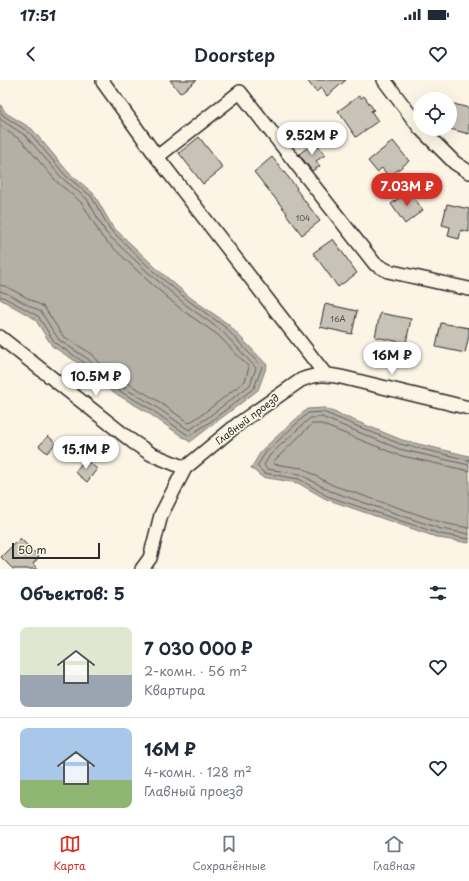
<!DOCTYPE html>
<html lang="ru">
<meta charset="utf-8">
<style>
body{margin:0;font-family:"Playpen Sans",sans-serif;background:#f2f2f3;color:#1f2937;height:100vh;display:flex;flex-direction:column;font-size:15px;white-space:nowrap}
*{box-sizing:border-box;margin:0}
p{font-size:13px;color:#747a83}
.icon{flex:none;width:22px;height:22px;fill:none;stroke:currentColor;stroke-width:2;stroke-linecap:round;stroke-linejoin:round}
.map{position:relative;height:489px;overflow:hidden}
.details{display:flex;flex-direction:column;background:#fff;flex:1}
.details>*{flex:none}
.fabs{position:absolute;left:413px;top:12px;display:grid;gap:8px}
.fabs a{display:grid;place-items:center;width:44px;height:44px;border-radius:50%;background:#fff;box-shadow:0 4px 16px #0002;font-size:20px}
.scale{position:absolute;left:12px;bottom:10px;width:88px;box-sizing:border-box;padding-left:4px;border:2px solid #2b2b2b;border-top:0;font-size:11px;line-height:14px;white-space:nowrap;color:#2b2b2b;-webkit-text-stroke:3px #fcf5e5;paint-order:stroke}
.price{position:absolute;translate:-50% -34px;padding:0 9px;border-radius:14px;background:#fff;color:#222;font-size:13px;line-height:26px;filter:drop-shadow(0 1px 2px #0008)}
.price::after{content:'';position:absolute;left:50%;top:24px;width:12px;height:9px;margin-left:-6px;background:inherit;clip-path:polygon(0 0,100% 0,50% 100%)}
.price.selected{background:#d93025;color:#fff}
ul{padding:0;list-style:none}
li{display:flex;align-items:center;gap:12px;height:100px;padding:0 20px}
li+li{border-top:1px solid #e0e1e3}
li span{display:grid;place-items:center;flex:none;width:112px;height:80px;border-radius:8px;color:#555}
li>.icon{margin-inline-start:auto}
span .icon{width:48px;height:48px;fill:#fffc;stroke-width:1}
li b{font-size:17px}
h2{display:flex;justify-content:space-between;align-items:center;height:48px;padding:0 20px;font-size:17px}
.status{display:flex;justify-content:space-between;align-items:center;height:28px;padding:0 20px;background:#fff;direction:ltr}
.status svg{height:11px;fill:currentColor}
header{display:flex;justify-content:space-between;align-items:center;height:52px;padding:0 20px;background:#fff;font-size:18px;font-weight:600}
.tab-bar{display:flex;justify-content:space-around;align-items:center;height:56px;border-top:1px solid #e0e1e3;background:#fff;font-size:11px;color:#747a83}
.tab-bar a{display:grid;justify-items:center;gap:2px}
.tab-bar .selected{color:#d93025}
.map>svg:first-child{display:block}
.water{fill:#b4b0a5;stroke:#7d7b74}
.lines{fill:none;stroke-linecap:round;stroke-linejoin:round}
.shore{stroke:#62605c;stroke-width:1}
.building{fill:#c8c3b7;stroke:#2b2b2b}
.minor-casing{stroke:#2b2b2b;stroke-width:16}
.minor{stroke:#fcf5e5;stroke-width:13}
.labels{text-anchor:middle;stroke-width:3.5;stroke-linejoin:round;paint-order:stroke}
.number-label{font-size:8px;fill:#52514e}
.street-label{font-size:10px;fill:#2b2b2b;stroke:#fcf5e5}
</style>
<div class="status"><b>17:51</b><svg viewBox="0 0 49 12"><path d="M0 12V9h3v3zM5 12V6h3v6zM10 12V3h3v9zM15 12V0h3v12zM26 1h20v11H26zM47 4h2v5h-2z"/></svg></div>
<header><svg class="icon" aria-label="back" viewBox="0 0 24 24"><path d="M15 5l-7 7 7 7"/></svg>Doorstep<svg class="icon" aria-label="heart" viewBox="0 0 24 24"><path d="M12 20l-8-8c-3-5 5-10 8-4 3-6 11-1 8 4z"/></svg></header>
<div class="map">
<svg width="469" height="489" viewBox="0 0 469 489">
<rect width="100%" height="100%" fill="#fcf5e5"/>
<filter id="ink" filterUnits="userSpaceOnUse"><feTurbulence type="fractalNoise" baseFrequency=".025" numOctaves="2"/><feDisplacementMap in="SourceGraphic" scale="8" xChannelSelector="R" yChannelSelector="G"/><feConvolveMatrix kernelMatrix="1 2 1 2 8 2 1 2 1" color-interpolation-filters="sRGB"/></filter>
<g filter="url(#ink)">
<g class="water">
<path d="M0,24L6,33L32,49L68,92L94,114L112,146L156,188L191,218L228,244L267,285L258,310L190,362L147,332L99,304L83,286L52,266L35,239L0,219Z"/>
<path d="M324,328L402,360L469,376V463L439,458L326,419L298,403L262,397L251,388L262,370L307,329Z"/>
</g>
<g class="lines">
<g class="shore">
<path d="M0,31L4,36L30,53L65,95L91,116L110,149L153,191L189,221L225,247L262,287L254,308L210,342L189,356L149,328L102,301L85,283L55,263L38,236L3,217H0"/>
<path d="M0,39L26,56L62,98L87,119L106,153L150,194L186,225L222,251L256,288L250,305L207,338L189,350L152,324L105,297L88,279L59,260L41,232L6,213L0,211"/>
<path d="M0,46L22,61L57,102L82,123L102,157L146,199L182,230L218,255L249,287L245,301L204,333L189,343L155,319L108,292L92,274L63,256L44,227L7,207L0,205"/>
<path d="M469,380L400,364L323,332L308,333L266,372L257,386L264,393L299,399L327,416L440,454L469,459"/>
<path d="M469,385L399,369L322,337L310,338L270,375L264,385L267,389L300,394L330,411L441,449L469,454"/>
<path d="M469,391L398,375L321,344H312L273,382L274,384L302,388L332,405L443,443L469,448"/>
</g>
</g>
<g class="building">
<path d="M170,0H197L180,13Z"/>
<path d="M307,0H346L327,16L321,8L316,12Z"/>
<path d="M359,16L361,18L364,16L374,30L371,31L378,41L356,57L338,31Z"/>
<path d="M450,23L469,28V54L450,49Z"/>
<path d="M199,57L223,88L203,104L179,73Z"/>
<path d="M393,61L409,81L389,97L382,88L377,92L368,81Z"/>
<path d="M315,62L325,75L316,81L320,86L312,91L299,74Z"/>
<path d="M272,77L297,108L296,109L320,141L302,155L286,134L287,133L254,92Z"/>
<path d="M409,111L423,130L405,144L391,124Z"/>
<path d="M447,124L469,129V152L461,150L459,159L448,156L450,147L442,145Z"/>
<path d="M333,159L357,193L338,207L313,173Z"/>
<path d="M325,224L357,231L352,254L320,247Z"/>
<path d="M380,233L411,239L406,263L375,257Z"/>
<path d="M441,243L469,248V255L465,273L436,267Z"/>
<path d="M48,356L56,363L47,373L39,366Z"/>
<path d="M85,379L97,389L87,402L75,392Z"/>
<path d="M20,458L39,477L33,484L38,489H13L1,477Z"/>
</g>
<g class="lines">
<g class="minor-casing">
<g id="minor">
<path d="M103,0V2L157,77L325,294"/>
<path d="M384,0L420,48"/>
<path d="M421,49L455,83L469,92"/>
<path d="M157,77L240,12L375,184L388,191L469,209"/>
<path d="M0,257L133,362L151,374L185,388"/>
<path d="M142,489L150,478L161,435L185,388L238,344L301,300C315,294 326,294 341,297L469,328"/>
</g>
</g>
<use href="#minor" class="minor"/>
</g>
</g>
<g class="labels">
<g class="number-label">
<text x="303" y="141">104</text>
<text x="338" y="242">16А</text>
</g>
<g class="street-label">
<text transform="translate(247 339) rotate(-37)" y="4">Главный проезд</text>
</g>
</g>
</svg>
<div class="fabs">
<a><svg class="icon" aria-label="locate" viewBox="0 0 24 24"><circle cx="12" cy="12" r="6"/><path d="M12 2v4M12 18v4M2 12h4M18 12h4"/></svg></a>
</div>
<div class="scale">50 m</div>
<b class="price" style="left:312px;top:76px">9.52M ₽</b>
<b class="price selected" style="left:407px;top:127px">7.03M ₽</b>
<b class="price" style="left:392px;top:296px">16M ₽</b>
<b class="price" style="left:96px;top:317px">10.5M ₽</b>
<b class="price" style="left:86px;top:390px">15.1M ₽</b>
</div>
<section class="details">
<h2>Объектов: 5<svg class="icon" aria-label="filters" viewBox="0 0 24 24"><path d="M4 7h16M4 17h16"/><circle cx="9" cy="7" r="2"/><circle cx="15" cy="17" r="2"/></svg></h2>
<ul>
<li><span style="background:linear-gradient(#dfe7d0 60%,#9aa5b1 0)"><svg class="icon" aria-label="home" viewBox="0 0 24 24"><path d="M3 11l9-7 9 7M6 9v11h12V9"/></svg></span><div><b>7 030 000 ₽</b><p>2-комн. · 56 m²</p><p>Квартира</p></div><svg class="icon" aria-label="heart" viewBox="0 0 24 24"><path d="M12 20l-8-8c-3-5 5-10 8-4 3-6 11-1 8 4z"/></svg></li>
<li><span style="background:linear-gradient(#a9c7e8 65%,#8fb573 0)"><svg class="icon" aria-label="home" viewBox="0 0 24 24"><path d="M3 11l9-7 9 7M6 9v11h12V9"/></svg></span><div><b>16M ₽</b><p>4-комн. · 128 m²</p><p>Главный проезд</p></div><svg class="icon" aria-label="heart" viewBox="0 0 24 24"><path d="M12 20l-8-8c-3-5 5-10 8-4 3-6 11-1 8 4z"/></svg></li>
</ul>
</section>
<nav class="tab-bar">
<a class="selected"><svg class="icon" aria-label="map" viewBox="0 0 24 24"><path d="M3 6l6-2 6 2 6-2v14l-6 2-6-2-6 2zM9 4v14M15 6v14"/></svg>Карта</a>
<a><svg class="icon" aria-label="saved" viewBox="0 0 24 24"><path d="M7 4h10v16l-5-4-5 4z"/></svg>Сохранённые</a>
<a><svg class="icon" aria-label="home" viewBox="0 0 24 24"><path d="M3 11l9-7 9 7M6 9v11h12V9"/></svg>Главная</a>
</nav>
